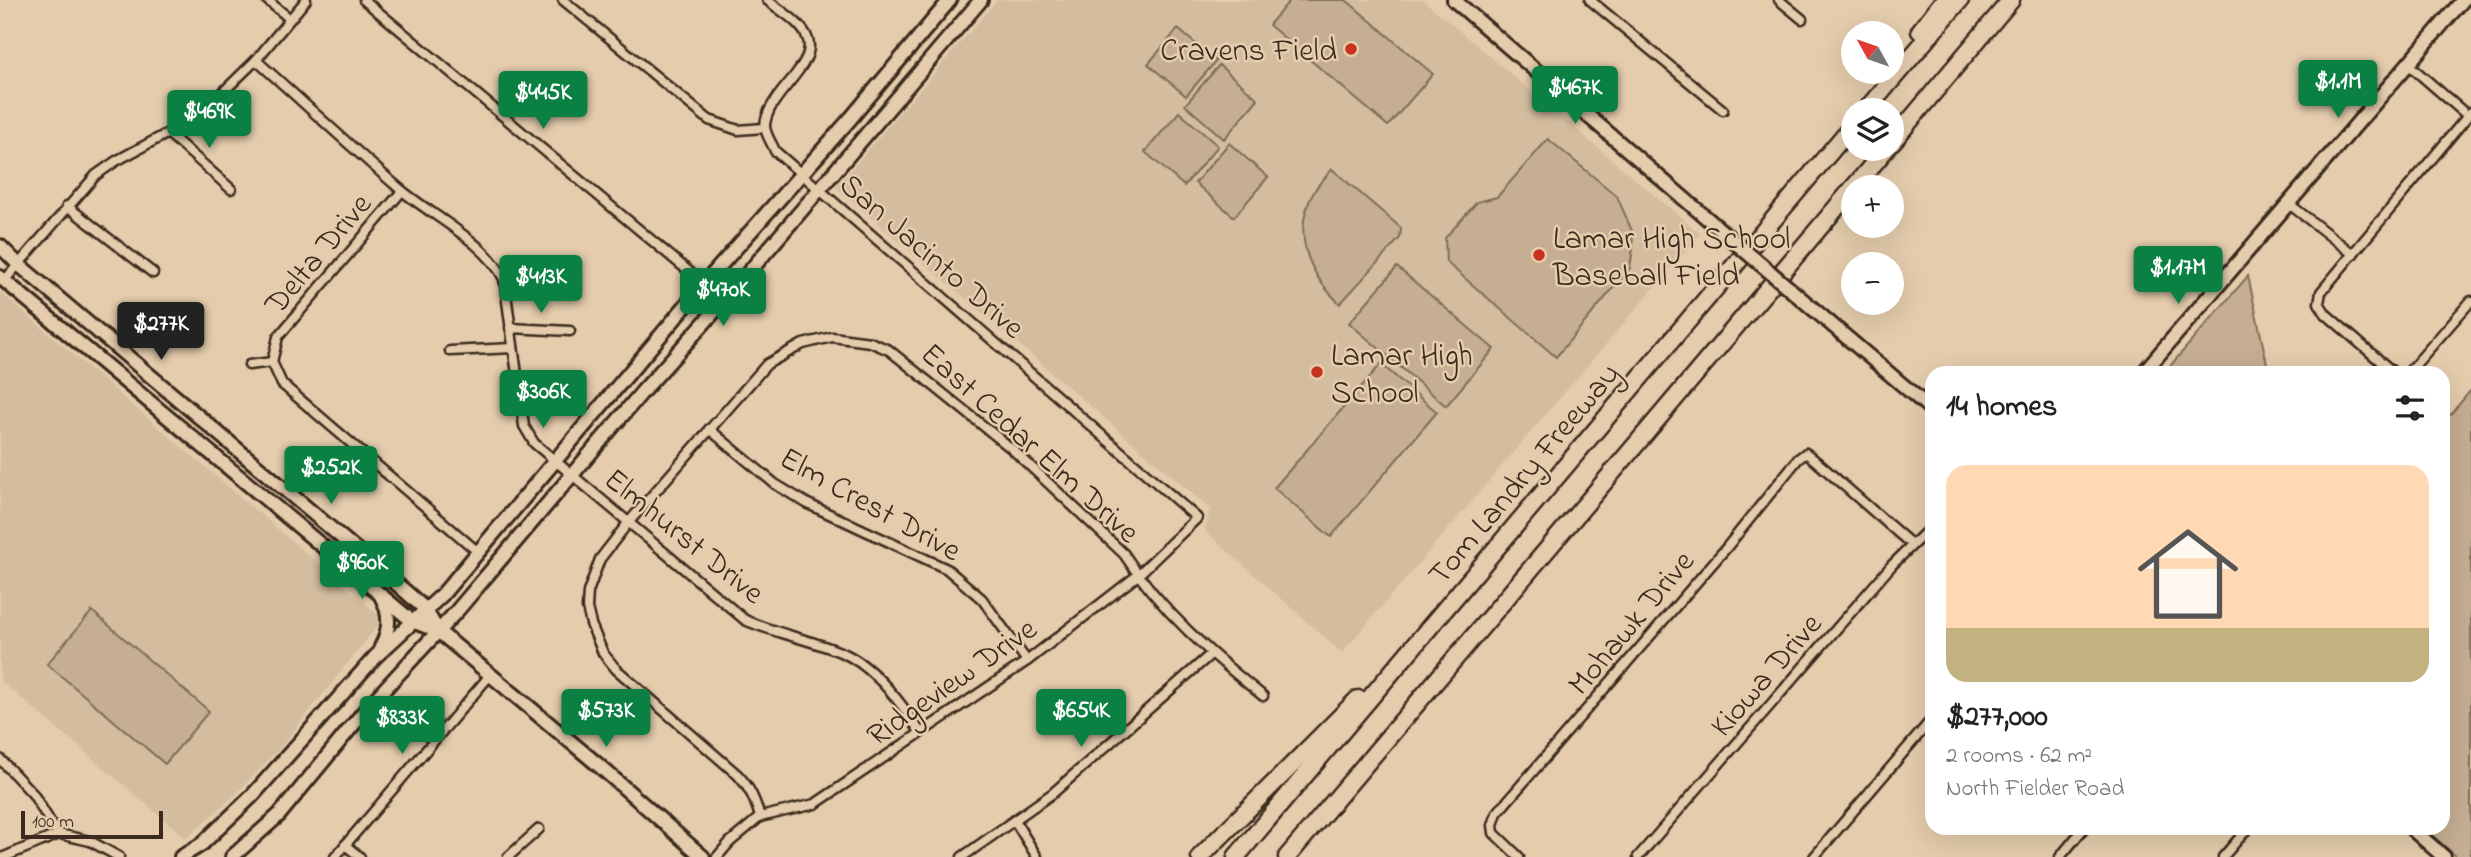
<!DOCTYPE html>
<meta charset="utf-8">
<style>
body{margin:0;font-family:"Indie Flower",sans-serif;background:#f6f6f6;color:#222;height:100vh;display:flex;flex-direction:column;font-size:26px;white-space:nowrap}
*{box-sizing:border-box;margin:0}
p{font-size:23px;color:#767676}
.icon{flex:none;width:38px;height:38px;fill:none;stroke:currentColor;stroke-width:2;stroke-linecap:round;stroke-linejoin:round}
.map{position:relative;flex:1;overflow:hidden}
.sheet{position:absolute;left:1925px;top:366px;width:525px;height:469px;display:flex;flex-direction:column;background:#fff;border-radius:21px;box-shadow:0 7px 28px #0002}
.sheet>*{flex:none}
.needle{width:46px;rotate:310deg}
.buttons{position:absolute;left:1841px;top:21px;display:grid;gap:14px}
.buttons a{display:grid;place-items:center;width:63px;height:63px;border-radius:50%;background:#fff;box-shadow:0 7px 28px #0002;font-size:35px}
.scale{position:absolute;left:21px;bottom:18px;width:142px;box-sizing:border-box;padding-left:7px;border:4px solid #3b2a1e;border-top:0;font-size:19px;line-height:24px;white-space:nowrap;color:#3b2a1e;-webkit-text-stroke:5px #e4ccac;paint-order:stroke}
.price{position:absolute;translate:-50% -60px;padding:0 16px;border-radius:7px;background:#0b8043;color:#fff;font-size:23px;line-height:46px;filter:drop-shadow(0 2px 4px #0008)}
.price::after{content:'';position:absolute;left:50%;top:42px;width:21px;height:16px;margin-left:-10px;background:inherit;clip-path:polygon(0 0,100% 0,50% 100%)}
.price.selected{background:#222;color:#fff}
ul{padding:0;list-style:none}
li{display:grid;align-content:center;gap:14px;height:371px;padding:0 21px}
li span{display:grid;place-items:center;height:217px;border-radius:21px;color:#555}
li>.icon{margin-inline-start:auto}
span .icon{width:126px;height:126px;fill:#fffc;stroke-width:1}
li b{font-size:30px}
h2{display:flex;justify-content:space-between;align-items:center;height:84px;padding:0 21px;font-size:30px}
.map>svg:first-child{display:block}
.built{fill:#d4bd9f}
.green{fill:#c5ae92;stroke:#806c58;stroke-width:2}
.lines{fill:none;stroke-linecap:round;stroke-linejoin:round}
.street-casing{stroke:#3b2a1e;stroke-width:13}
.secondary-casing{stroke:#3b2a1e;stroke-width:18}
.highway-casing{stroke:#3b2a1e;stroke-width:21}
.street{stroke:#e4ccac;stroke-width:8}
.secondary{stroke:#e4ccac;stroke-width:12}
.highway{stroke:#e4ccac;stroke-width:16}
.secondary-bridge-casing{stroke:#3b2a1e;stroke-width:18;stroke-linecap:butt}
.secondary-bridge{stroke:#e4ccac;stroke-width:12}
.poi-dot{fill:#c8321e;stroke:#e4ccac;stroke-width:2.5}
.labels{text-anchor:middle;stroke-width:5;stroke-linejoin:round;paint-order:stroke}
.poi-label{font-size:32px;fill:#3b2a1e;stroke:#e4ccac;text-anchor:start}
.street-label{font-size:32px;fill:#3b2a1e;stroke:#e4ccac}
</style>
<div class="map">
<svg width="2471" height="857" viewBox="0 0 2471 857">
<rect width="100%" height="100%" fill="#e4ccac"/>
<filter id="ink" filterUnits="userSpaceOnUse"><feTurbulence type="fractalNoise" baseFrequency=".0143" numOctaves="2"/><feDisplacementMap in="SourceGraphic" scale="14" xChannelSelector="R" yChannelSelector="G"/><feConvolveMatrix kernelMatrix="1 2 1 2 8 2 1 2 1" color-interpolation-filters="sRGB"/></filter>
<g filter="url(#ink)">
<g class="built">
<path d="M997,0H1423L1700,234L1342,653L1205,531L1210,509L836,187Z"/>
<path d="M0,292L383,619L279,749L233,797L186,838L0,680Z"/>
</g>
<g class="green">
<path d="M1290,0H1346L1433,74L1388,126L1269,25Z"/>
<path d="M1178,29L1216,61L1186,96L1148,64Z"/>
<path d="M1219,65L1258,99L1224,139L1185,105Z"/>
<path d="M1179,112L1218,146L1184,186L1145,152Z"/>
<path d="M1548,139L1617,196L1632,231L1633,248L1630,268L1556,357L1446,262L1445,238L1477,202L1497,197Z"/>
<path d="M1229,143L1268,177L1234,217L1195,183Z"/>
<path d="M1332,169L1401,228L1400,238L1340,304C1308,273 1290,232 1315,190C1319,183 1327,176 1332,169Z"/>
<path d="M1397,267L1494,349L1446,406L1349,323Z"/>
<path d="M2248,276L2269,373H2164Z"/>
<path d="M1381,364L1437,412L1331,537L1274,488Z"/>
<path d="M2471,390V857H2457L2424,828H2443V423Z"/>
<path d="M92,611L209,711L165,764L47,664Z"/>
</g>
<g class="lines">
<g class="street-casing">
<g id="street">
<path d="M267,0L289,18"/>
<path d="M364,0L704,284"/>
<path d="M563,0L709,120L738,130L764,128"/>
<path d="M1590,0L1723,110"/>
<path d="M1779,0L1802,19"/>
<path d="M256,60C304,103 351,147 400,189C432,216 486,242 504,279L524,426L534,443L745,620C777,634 813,640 845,654C875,668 903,705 920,732"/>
<path d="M2408,64L2468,116"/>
<path d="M168,133L231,189"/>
<path d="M402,191L278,337L272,362L282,384L478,552"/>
<path d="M2288,203L2353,254"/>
<path d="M67,206L153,273"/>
<path d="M4,281L96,175L116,161L168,133L217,98L256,60L306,0"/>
<path d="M510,328L570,331"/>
<path d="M450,351L513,348"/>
<path d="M249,365L272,362"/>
<path d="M2394,373L2326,314L2319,303L2321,292L2471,112"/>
<path d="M2408,373L2471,301"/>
<path d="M709,429L775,484L808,504L947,569L982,599L1027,661"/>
<path d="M0,759L33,794L52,825L59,834"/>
<path d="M760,817C755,800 750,788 738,775L616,669L603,653L591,624L587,608L588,592L600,559L628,523L767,364L803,344L832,337L870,342L889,350L1012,449L1124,554C1160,610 1212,655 1263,696"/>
<path d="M1015,821L1037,857"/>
<path d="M345,845L360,857"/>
<path d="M4,857L59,834L90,841L119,857"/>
<path d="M335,857L491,674"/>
<path d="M508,857L539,829"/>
<path d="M717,857L730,842L760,817L815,804L1027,661L1138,575L1197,518L775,151C772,143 765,134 765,126C766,94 820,65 807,37C801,22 779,10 767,0"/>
<path d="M962,857L1053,793L1211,654"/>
<path d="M1519,857L1494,833L1493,825L1497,813L1727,547L1798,459L1806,453L1817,462L1911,544"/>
<path d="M1638,857L1892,565L1932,526"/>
<path d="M1814,857L1932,719"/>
<path d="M2060,857L2084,828"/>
<path d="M2223,857L2248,828"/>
</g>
</g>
<g class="secondary-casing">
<g id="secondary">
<path d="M1454,0L1717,227"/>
<path d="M0,246L18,264L405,591L425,609L438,631"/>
<path d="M0,277L412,621L438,631L596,763L703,857"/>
<path d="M1811,307L1932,410"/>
<path d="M2143,373L2463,0"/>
<path d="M381,647C390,630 391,615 382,598"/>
<path d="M2411,828L2444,857"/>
<path d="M181,857L202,844L252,796L375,657L442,595L704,284L851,118L950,0"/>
<path d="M232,857L279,815L367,708L456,612L643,391L731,293L981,0"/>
</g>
</g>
<g class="highway-casing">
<g id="highway">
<path d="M1920,31L1944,0"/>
<path d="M1866,110L1960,0"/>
<path d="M1892,142L2011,0"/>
<path d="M1854,187L1886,149"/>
<path d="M1200,857L1358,699"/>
<path d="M1236,857L1853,125"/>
<path d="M1287,857L1853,188"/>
</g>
</g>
<use href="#street" class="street"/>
<use href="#secondary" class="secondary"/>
<use href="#highway" class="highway"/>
<g class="secondary-bridge-casing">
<path id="secondary-bridge" d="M1717,227L1811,307"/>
</g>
<use href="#secondary-bridge" class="secondary-bridge"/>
</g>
</g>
<g class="poi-dot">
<circle cx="1351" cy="49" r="7"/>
<circle cx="1539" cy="255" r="7"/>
<circle cx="1317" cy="372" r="7"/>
</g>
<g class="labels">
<g class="poi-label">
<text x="1337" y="60" text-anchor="end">Cravens Field</text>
<text x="1553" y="248">Lamar High School<tspan x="1553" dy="37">Baseball Field</tspan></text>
<text x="1331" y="365">Lamar High<tspan x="1331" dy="37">School</tspan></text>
</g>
<g class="street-label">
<text transform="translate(317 253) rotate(-50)" y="11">Delta Drive</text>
<text transform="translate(933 255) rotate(41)" y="11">San Jacinto Drive</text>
<text transform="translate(1031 442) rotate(42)" y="11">East Cedar Elm Drive</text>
<text transform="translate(1523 473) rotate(-50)" y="11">Tom Landry Freeway</text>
<text transform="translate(871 503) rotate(29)" y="11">Elm Crest Drive</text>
<text transform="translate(685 535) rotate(39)" y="11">Elmhurst Drive</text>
<text transform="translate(1630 622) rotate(-50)" y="11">Mohawk Drive</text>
<text transform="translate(1765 674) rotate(-49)" y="11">Kiowa Drive</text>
<text transform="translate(951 681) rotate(-35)" y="11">Ridgeview Drive</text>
</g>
</g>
</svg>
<div class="buttons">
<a><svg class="needle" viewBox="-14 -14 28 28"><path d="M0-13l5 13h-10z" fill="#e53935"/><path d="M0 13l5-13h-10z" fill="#767676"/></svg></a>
<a><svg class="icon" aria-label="layers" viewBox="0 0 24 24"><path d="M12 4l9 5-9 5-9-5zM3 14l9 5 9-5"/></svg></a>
<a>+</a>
<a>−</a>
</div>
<div class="scale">100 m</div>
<b class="price" style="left:2338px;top:120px">$1.1M</b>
<b class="price" style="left:1575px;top:126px">$467K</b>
<b class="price" style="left:543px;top:131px">$445K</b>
<b class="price" style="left:209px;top:150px">$469K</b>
<b class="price" style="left:2178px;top:306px">$1.17M</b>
<b class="price" style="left:541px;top:315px">$413K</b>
<b class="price" style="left:723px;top:328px">$470K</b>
<b class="price selected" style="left:161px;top:362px">$277K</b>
<b class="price" style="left:543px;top:430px">$306K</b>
<b class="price" style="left:331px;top:506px">$252K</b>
<b class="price" style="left:362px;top:601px">$960K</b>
<b class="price" style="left:606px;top:749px">$573K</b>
<b class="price" style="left:1081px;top:749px">$654K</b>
<b class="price" style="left:402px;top:756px">$833K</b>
<section class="sheet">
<h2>14 homes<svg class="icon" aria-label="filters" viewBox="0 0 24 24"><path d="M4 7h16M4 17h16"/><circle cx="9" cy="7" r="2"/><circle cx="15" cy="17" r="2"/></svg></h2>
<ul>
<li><span style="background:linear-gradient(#ffd9b3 75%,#c2b280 0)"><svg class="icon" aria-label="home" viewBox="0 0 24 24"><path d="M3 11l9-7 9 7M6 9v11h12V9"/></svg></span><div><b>$277,000</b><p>2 rooms · 62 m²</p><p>North Fielder Road</p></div></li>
</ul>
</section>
</div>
